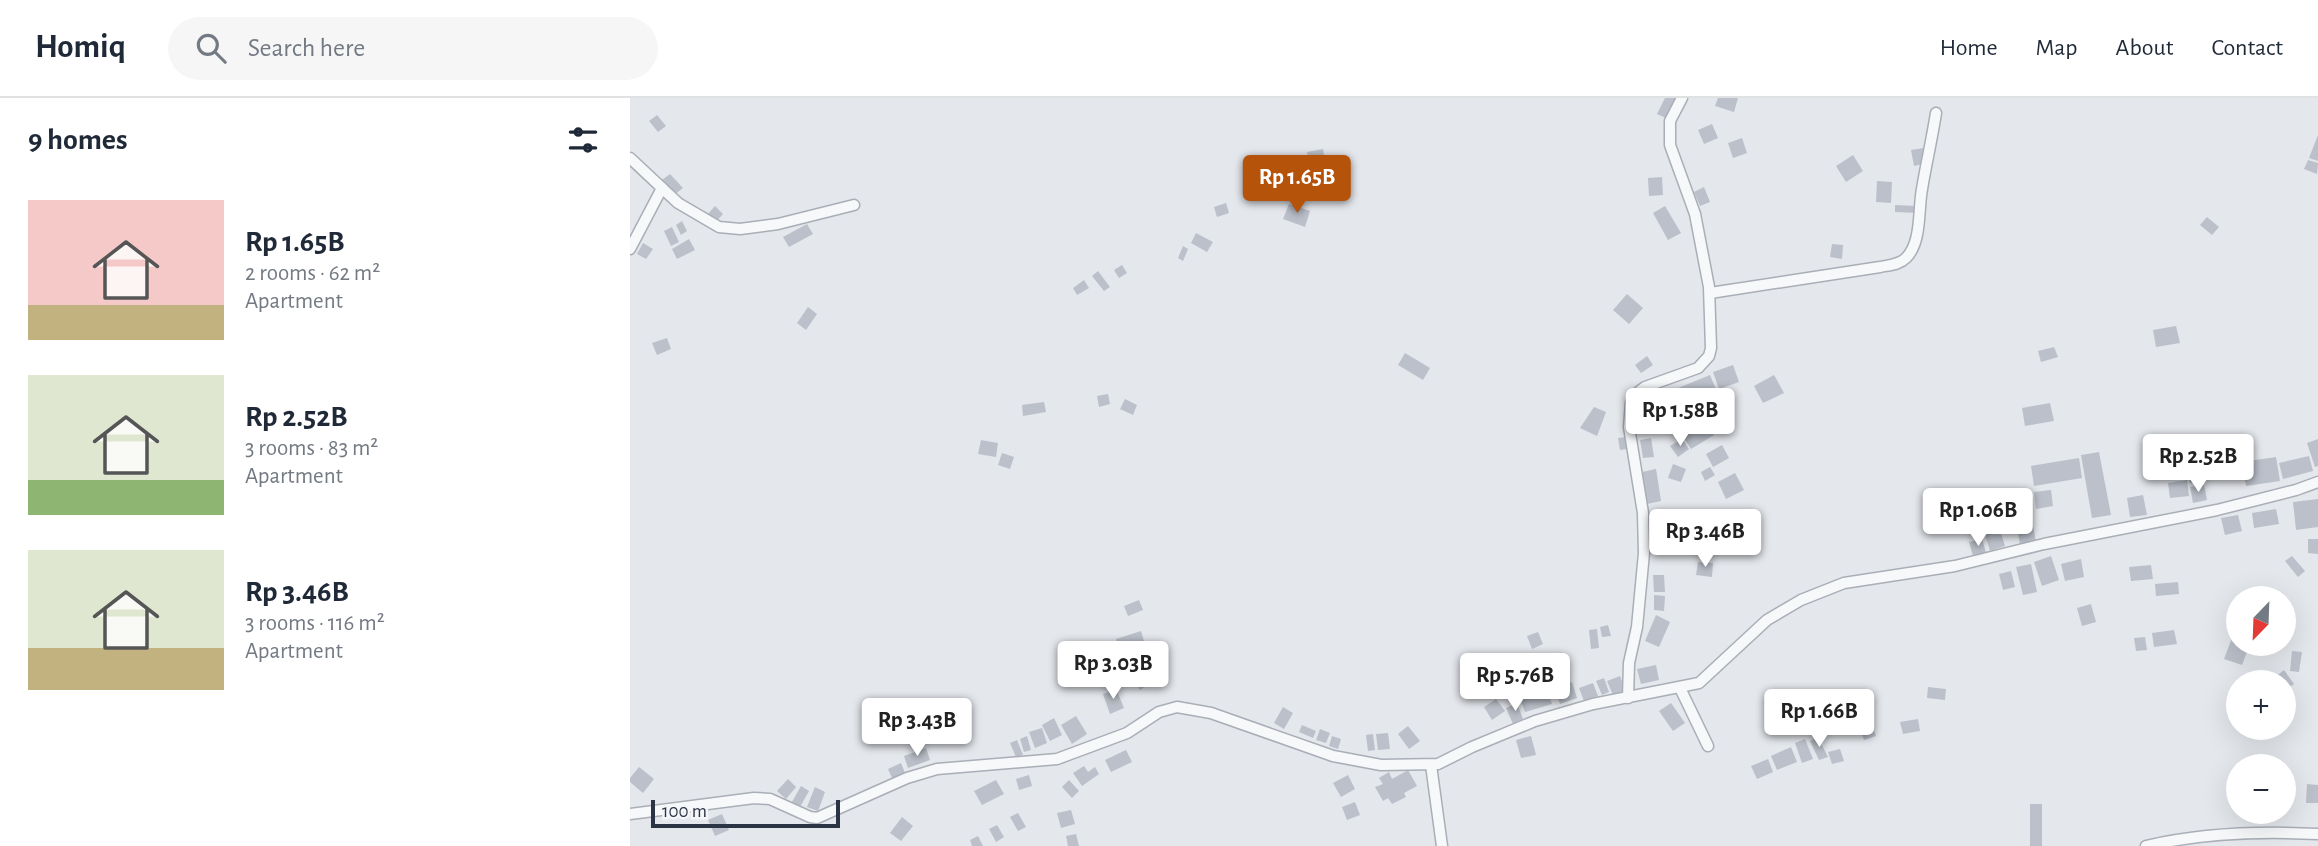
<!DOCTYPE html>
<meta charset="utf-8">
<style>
body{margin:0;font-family:"Alegreya Sans",sans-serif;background:#f6f6f7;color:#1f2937;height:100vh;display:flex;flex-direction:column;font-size:26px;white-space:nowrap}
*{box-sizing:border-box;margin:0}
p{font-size:23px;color:#747a83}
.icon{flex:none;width:38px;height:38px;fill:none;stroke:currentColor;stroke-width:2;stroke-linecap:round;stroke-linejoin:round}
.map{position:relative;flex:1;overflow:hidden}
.details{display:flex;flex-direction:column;background:#fff;width:630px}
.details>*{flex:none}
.needle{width:46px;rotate:203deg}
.buttons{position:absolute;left:1596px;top:488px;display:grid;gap:14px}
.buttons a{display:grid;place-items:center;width:70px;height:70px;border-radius:50%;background:#fff;box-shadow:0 7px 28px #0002;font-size:35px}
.scale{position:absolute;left:21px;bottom:18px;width:189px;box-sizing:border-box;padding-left:7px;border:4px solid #2b3445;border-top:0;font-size:19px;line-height:24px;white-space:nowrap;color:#2b3445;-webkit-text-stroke:5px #f4f6f9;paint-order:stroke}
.price{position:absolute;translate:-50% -60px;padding:0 16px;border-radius:7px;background:#fff;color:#222;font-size:23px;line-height:46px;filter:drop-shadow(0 2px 4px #0008)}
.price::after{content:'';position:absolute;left:50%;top:42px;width:21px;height:16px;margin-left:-10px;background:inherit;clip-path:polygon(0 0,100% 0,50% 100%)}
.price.selected{background:#b45309;color:#fff}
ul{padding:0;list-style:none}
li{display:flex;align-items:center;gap:21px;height:175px;padding:0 28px}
li span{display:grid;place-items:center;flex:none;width:196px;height:140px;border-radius:0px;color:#555}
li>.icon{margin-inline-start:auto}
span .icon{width:84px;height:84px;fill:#fffc;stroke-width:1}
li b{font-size:30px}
h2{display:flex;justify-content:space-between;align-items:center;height:84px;padding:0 28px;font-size:30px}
header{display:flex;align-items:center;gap:42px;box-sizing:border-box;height:98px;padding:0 35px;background:#fff;border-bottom:2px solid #e0e1e3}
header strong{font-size:33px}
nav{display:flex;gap:38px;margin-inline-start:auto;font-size:24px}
.search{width:490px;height:63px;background:#f6f6f7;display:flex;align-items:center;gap:18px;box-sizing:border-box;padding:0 24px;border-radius:38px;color:#747a83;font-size:26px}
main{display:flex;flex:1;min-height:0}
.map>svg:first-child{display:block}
.building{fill:#bbc0ca}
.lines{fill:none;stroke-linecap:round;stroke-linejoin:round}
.street-casing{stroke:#a9aeb7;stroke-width:13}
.street{stroke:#f7f8fa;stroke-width:10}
</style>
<header>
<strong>Homiq</strong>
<div class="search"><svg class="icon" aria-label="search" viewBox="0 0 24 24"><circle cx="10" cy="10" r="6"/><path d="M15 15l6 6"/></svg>Search here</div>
<nav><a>Home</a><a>Map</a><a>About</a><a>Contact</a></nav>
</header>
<main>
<section class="details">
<h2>9 homes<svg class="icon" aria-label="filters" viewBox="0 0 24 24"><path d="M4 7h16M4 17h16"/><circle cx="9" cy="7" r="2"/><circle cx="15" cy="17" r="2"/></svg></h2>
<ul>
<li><span style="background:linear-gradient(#f6c9c9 75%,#c2b280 0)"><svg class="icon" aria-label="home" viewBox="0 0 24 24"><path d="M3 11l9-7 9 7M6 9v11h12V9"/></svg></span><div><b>Rp 1.65B</b><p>2 rooms · 62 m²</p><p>Apartment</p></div></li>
<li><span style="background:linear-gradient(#dfe7d0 75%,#8fb573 0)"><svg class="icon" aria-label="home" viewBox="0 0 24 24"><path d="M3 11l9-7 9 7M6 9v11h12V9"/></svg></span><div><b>Rp 2.52B</b><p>3 rooms · 83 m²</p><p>Apartment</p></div></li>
<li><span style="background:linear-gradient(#dfe7d0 70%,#c2b280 0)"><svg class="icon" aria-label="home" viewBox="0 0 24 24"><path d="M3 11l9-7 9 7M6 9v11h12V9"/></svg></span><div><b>Rp 3.46B</b><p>3 rooms · 116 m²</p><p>Apartment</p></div></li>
</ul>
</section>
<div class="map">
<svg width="1688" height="748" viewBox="0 0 1688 748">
<rect width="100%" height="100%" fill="#e4e7ec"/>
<g class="building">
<path d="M1035,0H1048L1038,21L1027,16Z"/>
<path d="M1088,0H1108L1104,14L1085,8Z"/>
<path d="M27,17L36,28L28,34L19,23Z"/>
<path d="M1082,26L1088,40L1074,46L1068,32Z"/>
<path d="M1688,37V63L1679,60Z"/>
<path d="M1112,40L1117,55L1103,60L1098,45Z"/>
<path d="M1294,50L1297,65L1284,68L1281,52Z"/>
<path d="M693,51L697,74L681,77L677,54Z"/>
<path d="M1223,57L1233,73L1216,84L1206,68Z"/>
<path d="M1678,62L1688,65L1687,76L1674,71Z"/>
<path d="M40,76L53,90L44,97L32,82Z"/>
<path d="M669,76L671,90L659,91L657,77Z"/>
<path d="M1032,79L1033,97L1019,98L1018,80Z"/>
<path d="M1247,83L1262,84L1261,105L1246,104Z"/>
<path d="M1074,89L1080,104L1070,108L1064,94Z"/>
<path d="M596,105L599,115L587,119L584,109Z"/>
<path d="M659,106L680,113L675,129L653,121Z"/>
<path d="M1265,107L1287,108V115L1265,114Z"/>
<path d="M85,108L93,116L85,125L76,118Z"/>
<path d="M1035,108L1051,135L1038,142L1023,115Z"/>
<path d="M1577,119L1589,129L1582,137L1570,127Z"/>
<path d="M52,123L57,133L51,137L46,127Z"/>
<path d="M177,126L183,136L159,149L153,139Z"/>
<path d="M42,129L49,144L41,148L34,133Z"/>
<path d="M566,135L583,144L577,154L561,145Z"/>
<path d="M59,141L65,152L47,161L42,151Z"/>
<path d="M13,145L23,151L16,161L7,156Z"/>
<path d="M1202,146L1213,147L1212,161L1200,159Z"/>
<path d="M553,148L558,151L553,163L548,160Z"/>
<path d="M492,167L497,175L489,180L484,172Z"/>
<path d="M468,173L480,189L474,193L462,178Z"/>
<path d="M454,182L459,190L447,197L443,190Z"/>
<path d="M997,196L1013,210L999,226L983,212Z"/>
<path d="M178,209L187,216L176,232L167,225Z"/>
<path d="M1546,228L1550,245L1526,249L1523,232Z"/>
<path d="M37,240L41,251L27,257L22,245Z"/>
<path d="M1424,249L1428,259L1411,264L1408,253Z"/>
<path d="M775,255L800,270L793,282L768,267Z"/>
<path d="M1017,258L1023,267L1011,275L1005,267Z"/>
<path d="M1103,267L1109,284L1089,291L1083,274Z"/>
<path d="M1080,277L1088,296L1043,314L1036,295Z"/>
<path d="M1144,277L1154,295L1133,305L1124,288Z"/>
<path d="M1024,295L1036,309L1021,322L1009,307Z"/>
<path d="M478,296L480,306L469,309L467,298Z"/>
<path d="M495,301L507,307L503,317L490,311Z"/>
<path d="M414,304L416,314L393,318L392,307Z"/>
<path d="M1420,305L1424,323L1395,328L1392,310Z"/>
<path d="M964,309L976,314L967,338L950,330Z"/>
<path d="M1076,324L1084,337L1061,351L1053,338Z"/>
<path d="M1565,336L1568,354L1552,356L1549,338Z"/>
<path d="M996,339L998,351L990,352L988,340Z"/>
<path d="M1021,340L1024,359L1013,360L1010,342Z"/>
<path d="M1052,341L1059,351L1048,359L1040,348Z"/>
<path d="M1688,341V368L1685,369L1677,345Z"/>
<path d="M351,342L368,345L366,359L348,356Z"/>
<path d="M1092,347L1099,360L1083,369L1076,356Z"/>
<path d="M1469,354L1481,417L1462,420L1451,357Z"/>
<path d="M372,355L384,359L380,371L368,367Z"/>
<path d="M1679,358L1683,373L1653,381L1649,365Z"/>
<path d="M1539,359L1542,377L1528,379L1526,360Z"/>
<path d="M1646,359L1650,383L1616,388L1612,364Z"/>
<path d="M1449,360L1452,380L1404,388L1401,368Z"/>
<path d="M1043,366L1056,371L1051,384L1038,380Z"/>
<path d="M1080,369L1085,377L1075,383L1071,374Z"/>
<path d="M1568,369L1570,383L1560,385L1558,371Z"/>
<path d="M1026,371L1031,403L1017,406L1012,374Z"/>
<path d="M1105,375L1114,392L1096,401L1088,384Z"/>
<path d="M1557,382L1559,398L1540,400L1538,385Z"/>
<path d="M1574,387L1577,402L1563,405L1560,389Z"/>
<path d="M1421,392L1423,408L1406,411L1404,394Z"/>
<path d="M1513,397L1517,417L1500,419L1497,400Z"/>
<path d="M1688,401V429L1666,432L1663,404Z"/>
<path d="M1646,411L1649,426L1624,430L1622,415Z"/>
<path d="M1608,417L1612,433L1595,437L1591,420Z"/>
<path d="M1402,421L1406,445L1390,447L1386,423Z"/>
<path d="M1021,423L1036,424L1035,450L1020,449Z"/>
<path d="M1369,429L1375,448L1360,453L1354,433Z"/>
<path d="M1352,441L1356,455L1343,458L1339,444Z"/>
<path d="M1678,441H1688V456L1678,455Z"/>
<path d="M1421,458L1429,482L1412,488L1404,464Z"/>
<path d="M1662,458L1675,473L1668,479L1655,463Z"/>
<path d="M1451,461L1454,479L1435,483L1431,466Z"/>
<path d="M1068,464L1083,465L1082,479L1066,477Z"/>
<path d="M1401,466L1407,494L1393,497L1386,469Z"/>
<path d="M1521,467L1523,481L1501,483L1499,469Z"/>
<path d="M1381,473L1385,489L1373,492L1369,476Z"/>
<path d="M1023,477H1034L1035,494H1024Z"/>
<path d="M1548,484L1549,496L1526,498L1525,486Z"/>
<path d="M1024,497L1035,498L1034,513L1024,512Z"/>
<path d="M509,502L513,512L498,518L494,508Z"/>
<path d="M1461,506L1466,524L1452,528L1447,510Z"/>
<path d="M1026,517L1040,524L1029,549L1015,543Z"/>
<path d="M978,527L981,538L972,539L970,529Z"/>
<path d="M967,531L969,550L961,551L959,532Z"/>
<path d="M1544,532L1547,546L1524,549L1522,535Z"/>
<path d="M511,533L514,543L489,552L486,541Z"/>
<path d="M908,534L913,546L902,551L897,538Z"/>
<path d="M1515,539L1517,552L1506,553L1504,540Z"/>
<path d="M1602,540L1608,542V546H1620L1612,567L1594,561Z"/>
<path d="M476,552L482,567L470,572L464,557Z"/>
<path d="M1662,553L1672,554L1669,574L1660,573Z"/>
<path d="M848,556L854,566L845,571L840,561Z"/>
<path d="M1026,567L1029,582L1011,586L1007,571Z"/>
<path d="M523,569L530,579L510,592L504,582Z"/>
<path d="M1654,572L1664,586L1654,593V584H1647L1644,580Z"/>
<path d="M864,573L871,579L862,590L854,583Z"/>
<path d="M990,578L995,592L983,597L977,583Z"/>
<path d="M974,580L979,594L972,597L966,583Z"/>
<path d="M942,584L947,600L930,606L924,590Z"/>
<path d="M963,585L968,598L954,603L949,590Z"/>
<path d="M916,588L922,606L895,614L889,597Z"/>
<path d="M1298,589L1316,591L1315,602L1297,600Z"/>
<path d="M486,591L494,610L480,616L473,596Z"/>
<path d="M1236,594L1240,605L1223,611L1219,599Z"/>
<path d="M866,601L875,613L862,622L854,609Z"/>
<path d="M887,605L893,621L883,626L876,610Z"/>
<path d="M1041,605L1055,625L1043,633L1029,613Z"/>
<path d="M653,609L663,615L654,631L644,625Z"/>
<path d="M446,618L457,636L442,646L431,627Z"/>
<path d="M424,620L432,637L420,643L412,627Z"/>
<path d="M1240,620L1246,638L1234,642L1227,624Z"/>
<path d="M1288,621L1290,633L1273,636L1270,624Z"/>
<path d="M672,627L686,633L683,640L669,634Z"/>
<path d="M778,628L790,643L779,651L768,636Z"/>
<path d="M412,630L417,645L405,650L399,634Z"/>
<path d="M690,631L700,635L696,645L686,642Z"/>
<path d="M758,635L760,651L748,652L746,636Z"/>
<path d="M743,636L745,652L738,653L736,637Z"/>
<path d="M397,638L401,652L394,654L390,641Z"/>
<path d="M702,638L711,641L708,651L699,648Z"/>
<path d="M901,638L906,657L891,660L886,642Z"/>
<path d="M1188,639L1198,659L1189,662L1180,643Z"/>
<path d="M1175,641L1183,661L1172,665L1165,645Z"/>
<path d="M387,642L393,657L386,659L380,645Z"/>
<path d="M1161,649L1167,664L1147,672L1141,658Z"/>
<path d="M296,650L300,662L278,670L274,658Z"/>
<path d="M1210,651L1214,663L1202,666L1198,654Z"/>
<path d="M496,652L502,664L481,674L475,662Z"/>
<path d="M1138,661L1143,674L1127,681L1121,668Z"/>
<path d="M271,665L275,675L262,680L258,671Z"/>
<path d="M454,668L458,674L465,669L469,676L452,688L443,675Z"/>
<path d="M9,669L24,681L13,695L0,684V680Z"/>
<path d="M778,672L787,688L774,695L776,699L762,706L758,700L753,703L745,689L753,686L749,680L759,674L762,681Z"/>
<path d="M399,677L402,688L389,692L386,681Z"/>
<path d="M718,677L725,691L711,699L703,685Z"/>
<path d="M158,681L166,689L156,701L147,693Z"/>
<path d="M366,682L374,696L352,707L344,693Z"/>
<path d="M439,682L449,693L442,700L432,689Z"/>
<path d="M1677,686L1688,687V705H1676Z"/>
<path d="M171,688L179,693L170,709L162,704Z"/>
<path d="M185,689L195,694L188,713L177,709Z"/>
<path d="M725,704L730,717L717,722L712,709Z"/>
<rect x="1400" y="706" width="12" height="42"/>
<path d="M441,712L445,726L431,730L427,715Z"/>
<path d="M388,715L396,729L388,733L380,719Z"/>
<path d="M92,716L99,732L85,738L78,722Z"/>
<path d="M272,719L283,728L271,743L260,735Z"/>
<path d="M367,727L374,739L366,744L359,731Z"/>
<path d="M446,736L449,748H438L436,738Z"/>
<path d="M348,738L353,748H342L340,742Z"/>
</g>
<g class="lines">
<g class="street-casing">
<g id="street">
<path d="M0,60L48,105L89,129L110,131L148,126L224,107"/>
<path d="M0,151L32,90"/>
<path d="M1080,195L1250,169C1259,167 1269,167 1276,160C1292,144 1288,112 1292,91C1296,66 1302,41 1306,15"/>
<path d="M1050,590L1078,648"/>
<path d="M998,600L999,565L1007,529L1014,455L1013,415L999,329L1001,305L1006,296L1015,289L1068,270L1079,258L1081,250L1079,189L1065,116L1040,47V23L1052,0"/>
<path d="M801,667L812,748"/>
<path d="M0,716L124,700L140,701L180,719L187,720L277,680L307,671L427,661L497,635L529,614L547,609L581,615L703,658L751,667L808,666L842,649L905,623L963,606L1069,585L1137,522L1171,502L1214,485L1325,468L1414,446L1587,412L1666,392L1688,384"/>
<path d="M1516,748C1572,735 1631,733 1688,736"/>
</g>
</g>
<use href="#street" class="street"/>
</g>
</svg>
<div class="buttons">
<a><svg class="needle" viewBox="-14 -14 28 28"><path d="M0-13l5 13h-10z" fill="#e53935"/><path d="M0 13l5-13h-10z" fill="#747a83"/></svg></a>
<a>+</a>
<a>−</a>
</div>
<div class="scale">100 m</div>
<b class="price selected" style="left:667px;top:117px">Rp 1.65B</b>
<b class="price" style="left:1050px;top:350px">Rp 1.58B</b>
<b class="price" style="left:1568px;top:396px">Rp 2.52B</b>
<b class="price" style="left:1348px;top:450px">Rp 1.06B</b>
<b class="price" style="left:1075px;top:471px">Rp 3.46B</b>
<b class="price" style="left:483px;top:603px">Rp 3.03B</b>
<b class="price" style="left:885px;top:615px">Rp 5.76B</b>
<b class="price" style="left:1189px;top:651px">Rp 1.66B</b>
<b class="price" style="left:287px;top:660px">Rp 3.43B</b>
</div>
</main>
